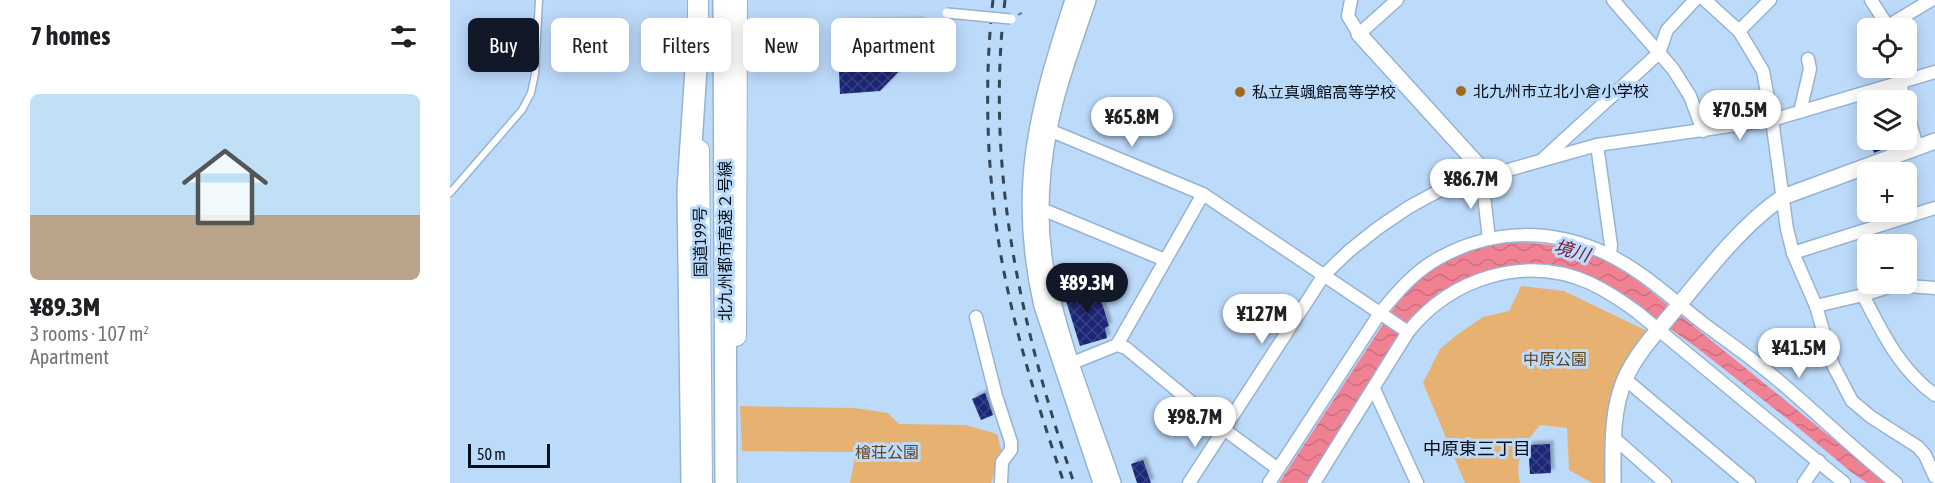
<!DOCTYPE html>
<meta charset="utf-8">
<style>
body{margin:0;font-family:"Asap Condensed","Noto Sans JP",sans-serif;background:#f6f6f6;color:#202124;height:100vh;display:flex;flex-direction:column;font-size:22px;white-space:nowrap}
*{box-sizing:border-box;margin:0}
p{font-size:20px;color:#757577}
.icon{flex:none;width:33px;height:33px;fill:none;stroke:currentColor;stroke-width:2;stroke-linecap:round;stroke-linejoin:round}
.map{position:relative;flex:1;overflow:hidden}
.side{display:flex;flex-direction:column;background:#fff;width:450px}
.side>*{flex:none}
.guide{position:absolute;left:18px;top:18px;width:570px;height:54px;display:flex;gap:12px}
.buttons{position:absolute;left:1407px;top:18px;display:grid;gap:12px}
.buttons a{display:grid;place-items:center;width:60px;height:60px;border-radius:9px;background:#fff;box-shadow:0 3px 15px #0003;font-size:30px}
.scale{position:absolute;left:18px;bottom:15px;width:82px;box-sizing:border-box;padding-left:6px;border:3px solid #050e18;border-top:0;font-size:16px;line-height:21px;white-space:nowrap;color:#050e18;-webkit-text-stroke:4px #bcdafa;paint-order:stroke}
.price{position:absolute;translate:-50% -51px;padding:0 14px;border-radius:21px;background:#fff;color:#222;font-size:20px;line-height:39px;filter:drop-shadow(0 2px 3px #0008)}
.price::after{content:'';position:absolute;left:50%;top:36px;width:18px;height:14px;margin-left:-9px;background:inherit;clip-path:polygon(0 0,100% 0,50% 100%)}
.price.on{background:#111827;color:#fff}
ul{padding:0;list-style:none}
li{display:grid;align-content:center;gap:12px;height:318px;padding:0 30px}
li span{display:grid;place-items:center;height:186px;border-radius:9px;color:#555}
li>.icon{margin-inline-start:auto}
span .icon{width:108px;height:108px;fill:#fffc;stroke-width:1}
li b{font-size:26px}
h2{display:flex;justify-content:space-between;align-items:center;height:72px;padding:0 30px;font-size:26px}
.tag{padding:0 21px;border-radius:9px;background:#fff;box-shadow:0 3px 15px #0003;font-size:21px;line-height:54px}
.tag.on{background:#111827;color:#fff}
main{display:flex;flex:1;min-height:0}
.map>svg:first-child{display:block}
.green{fill:#e7b271}
.water{fill:url(#water-waves)}
.building{fill:url(#building-cross-hatch);filter:url(#shadow)}
.lines{fill:none;stroke-linecap:round;stroke-linejoin:round}
.service-casing{stroke:#96b3d2;stroke-width:9}
.minor-casing{stroke:#96b3d2;stroke-width:15}
.tertiary-casing{stroke:#96b3d2;stroke-width:18}
.trunk-casing{stroke:#96b3d2;stroke-width:22}
.motorway-casing{stroke:#96b3d2;stroke-width:24}
.path{stroke:#65798e;stroke-width:2;stroke-dasharray:4.5 4.5;stroke-linecap:butt}
.service{stroke:#fff;stroke-width:6}
.minor{stroke:#fff;stroke-width:12}
.tertiary{stroke:#fff;stroke-width:15}
.trunk{stroke:#fff;stroke-width:20}
.motorway{stroke:#fff;stroke-width:21}
.rail{stroke:#374656;stroke-width:3;stroke-dasharray:8 8;stroke-linecap:butt}
.pedestrian-bridge-casing{stroke:#96b3d2;stroke-width:12;stroke-linecap:butt}
.pedestrian-bridge{stroke:#fff;stroke-width:9}
.poi-dot{fill:#9e6a22;stroke:#bcdafa;stroke-width:2}
.labels{text-anchor:middle;stroke-width:6;stroke-linejoin:round;paint-order:stroke}
.poi-label{font-size:16px;fill:#050e18;stroke:#bcdafa;text-anchor:start}
.street-label{font-size:16px;fill:#050e18;stroke:#bcdafa}
.park-label{font-size:16px;fill:#62441e;stroke:#bcdafa}
.water-label{font-size:18px;font-style:italic;fill:#791531;stroke:#bcdafa}
.neighbourhood-label{font-size:18px;fill:#050e18;stroke:#bcdafa}
</style>
<main>
<section class="side">
<h2>7 homes<svg class="icon" aria-label="filters" viewBox="0 0 24 24"><path d="M4 7h16M4 17h16"/><circle cx="9" cy="7" r="2"/><circle cx="15" cy="17" r="2"/></svg></h2>
<ul>
<li><span style="background:linear-gradient(#bfe0f5 65%,#b9a48a 0)"><svg class="icon" aria-label="home" viewBox="0 0 24 24"><path d="M3 11l9-7 9 7M6 9v11h12V9"/></svg></span><div><b>¥89.3M</b><p>3 rooms · 107 m²</p><p>Apartment</p></div></li>
</ul>
</section>
<div class="map">
<svg width="1485" height="483" viewBox="0 0 1485 483">
<defs>
<pattern id="water-waves" width="16" height="10" patternUnits="userSpaceOnUse" patternTransform="scale(1.5)"><rect width="16" height="10" fill="#f08193"/><path d="M0 5q4-4 8 0t8 0" fill="none" stroke="#cc6e7e"/></pattern>
<pattern id="building-cross-hatch" width="8" height="8" patternUnits="userSpaceOnUse" patternTransform="scale(1.5)"><rect width="8" height="8" fill="#1b2576"/><path d="M0 0l8 8M0 8l8-8" fill="none" stroke="#3a4284"/></pattern>
<filter id="shadow"><feDropShadow dx="3.5" dy="-3.5" stdDeviation="1.5" flood-color="#0004"/></filter>
</defs>
<rect width="100%" height="100%" fill="#bcdafa"/>
<g class="green">
<path d="M1071,286L1114,291L1197,331L1170,376L1157,483H1142L1119,470L1117,428L1090,425C1075,443 1064,458 1070,483H1015L973,383L990,349L1008,334L1033,317L1059,311Z"/>
<path d="M290,406L405,408L438,413L449,424L516,425L547,434L552,453L541,483H400L406,452L292,451Z"/>
</g>
<path class="water" d="M1065,242C1094,243 1130,247 1156,261C1167,267 1177,274 1188,281L1420,469L1441,483H1417L1401,472L1345,425L1246,347L1166,291L1088,266L1055,267L1038,271L989,292L945,339L856,483H829L947,303C958,291 968,279 981,270C1006,251 1036,246 1065,242Z"/>
<g class="building">
<path d="M471,21V39H456V64L430,91L390,94L387,23Z"/>
<path d="M1418,140H1431L1434,149L1424,153Z"/>
<path d="M639,283L642,292L648,290L659,326L655,328L657,338L630,346L613,291Z"/>
<path d="M535,393L543,415L531,420L522,399Z"/>
<path d="M1100,444L1101,473L1080,474L1078,445Z"/>
<path d="M693,460L701,483H687L681,464Z"/>
</g>
<g class="lines">
<g class="service-casing">
<path id="service" d="M0,193L72,110L81,93L85,74L89,0"/>
</g>
<g class="minor-casing">
<g id="minor">
<path d="M901,0L898,16L909,34L947,0"/>
<path d="M1163,0L1223,69L1240,96L1253,131"/>
<path d="M1255,0L1289,31L1313,71L1322,120L1337,229L1343,253L1366,306L1383,365L1402,401L1421,417L1468,447L1475,455L1485,477"/>
<path d="M1421,0L1439,28"/>
<path d="M1438,26L1481,0"/>
<path d="M1289,31L1320,0"/>
<path d="M1447,68L1454,100"/>
<path d="M1456,108L1467,147"/>
<path d="M1350,112L1360,69L1358,59"/>
<path d="M599,130L753,194L958,332"/>
<path d="M1147,145L1161,245L1160,255"/>
<path d="M1094,158L1209,53L1217,30L1245,0"/>
<path d="M1032,178L1039,239"/>
<path d="M592,211L599,212L715,260"/>
<path d="M1343,253L1485,208"/>
<path d="M1413,295C1432,332 1450,370 1485,395"/>
<path d="M1366,306L1413,295L1445,285L1485,288"/>
<path d="M526,317L546,396L561,442V450L552,462L551,483"/>
<path d="M667,345L753,194"/>
<path d="M615,366L667,345L676,348L775,430L828,469"/>
<path d="M1175,379L1299,483"/>
<path d="M924,389L967,483"/>
<path d="M1163,437L1215,483"/>
<path d="M739,483L874,275L899,251L928,228L959,207L994,188L1147,145L1322,120L1485,72"/>
<path d="M819,483L930,313C947,292 965,271 989,258C1043,228 1104,228 1159,255C1194,272 1223,300 1254,324C1277,341 1301,358 1323,376C1365,411 1403,449 1446,483"/>
<path d="M864,483L958,332C1001,278 1075,254 1140,283C1157,291 1172,301 1187,312L1394,483"/>
<path d="M1354,483L1369,461"/>
</g>
</g>
<g class="tertiary-casing">
<g id="tertiary">
<path d="M623,0C587,111 565,189 592,306L651,483"/>
<path d="M638,0C624,43 607,86 599,130C590,177 588,229 597,275C611,346 640,415 663,483"/>
<path d="M909,34L1029,166L1032,178"/>
<path d="M1163,483C1163,449 1161,411 1175,379C1187,352 1210,328 1229,305C1259,268 1293,224 1333,197L1485,141"/>
</g>
</g>
<g class="trunk-casing">
<g id="trunk">
<path d="M248,54V0"/>
<path d="M249,150L252,483"/>
<path d="M286,336L287,0"/>
</g>
</g>
<g class="motorway-casing">
<g id="motorway">
<path d="M274,0L276,483"/>
<path d="M242,483L238,190L248,38"/>
</g>
</g>
<g class="path">
<path d="M568,15L575,11"/>
<path d="M493,46L496,22"/>
</g>
<use href="#service" class="service"/>
<use href="#minor" class="minor"/>
<use href="#tertiary" class="tertiary"/>
<use href="#trunk" class="trunk"/>
<use href="#motorway" class="motorway"/>
<g class="rail">
<path d="M543,0C533,88 537,190 555,277C569,347 591,415 614,483"/>
<path d="M555,0C535,168 570,325 624,483"/>
</g>
<g class="pedestrian-bridge-casing">
<path id="pedestrian-bridge" d="M497,13L561,19"/>
</g>
<use href="#pedestrian-bridge" class="pedestrian-bridge"/>
</g>
<g class="poi-dot">
<circle cx="1011" cy="91" r="6"/>
<circle cx="790" cy="92" r="6"/>
</g>
<g class="labels">
<g class="poi-label">
<text x="1023" y="97">北九州市立北小倉小学校</text>
<text x="802" y="98">私立真颯館高等学校</text>
</g>
<g class="street-label">
<text transform="translate(275 241) rotate(-90)" y="6">北九州都市高速２号線</text>
<text transform="translate(250 242) rotate(-91)" y="6">国道199号</text>
</g>
<g class="park-label">
<text x="1105" y="365">中原公園</text>
<text x="437" y="458">檜荘公園</text>
</g>
<g class="water-label">
<text transform="translate(1122 251) rotate(16)" y="6">境川</text>
</g>
<g class="neighbourhood-label">
<text x="1027" y="455">中原東三丁目</text>
</g>
</g>
</svg>
<div class="buttons">
<a><svg class="icon" aria-label="locate" viewBox="0 0 24 24"><circle cx="12" cy="12" r="6"/><path d="M12 2v4M12 18v4M2 12h4M18 12h4"/></svg></a>
<a><svg class="icon" aria-label="layers" viewBox="0 0 24 24"><path d="M12 4l9 5-9 5-9-5zM3 14l9 5 9-5"/></svg></a>
<a>+</a>
<a>−</a>
</div>
<div class="scale">50 m</div>
<b class="price" style="left:1290px;top:141px">¥70.5M</b>
<b class="price" style="left:682px;top:148px">¥65.8M</b>
<b class="price" style="left:1021px;top:210px">¥86.7M</b>
<b class="price on" style="left:637px;top:314px">¥89.3M</b>
<b class="price" style="left:812px;top:345px">¥127M</b>
<b class="price" style="left:1349px;top:379px">¥41.5M</b>
<b class="price" style="left:745px;top:448px">¥98.7M</b>
<div class="guide">
<a class="tag on">Buy</a>
<a class="tag">Rent</a>
<a class="tag">Filters</a>
<a class="tag">New</a>
<a class="tag">Apartment</a>
</div>
</div>
</main>
